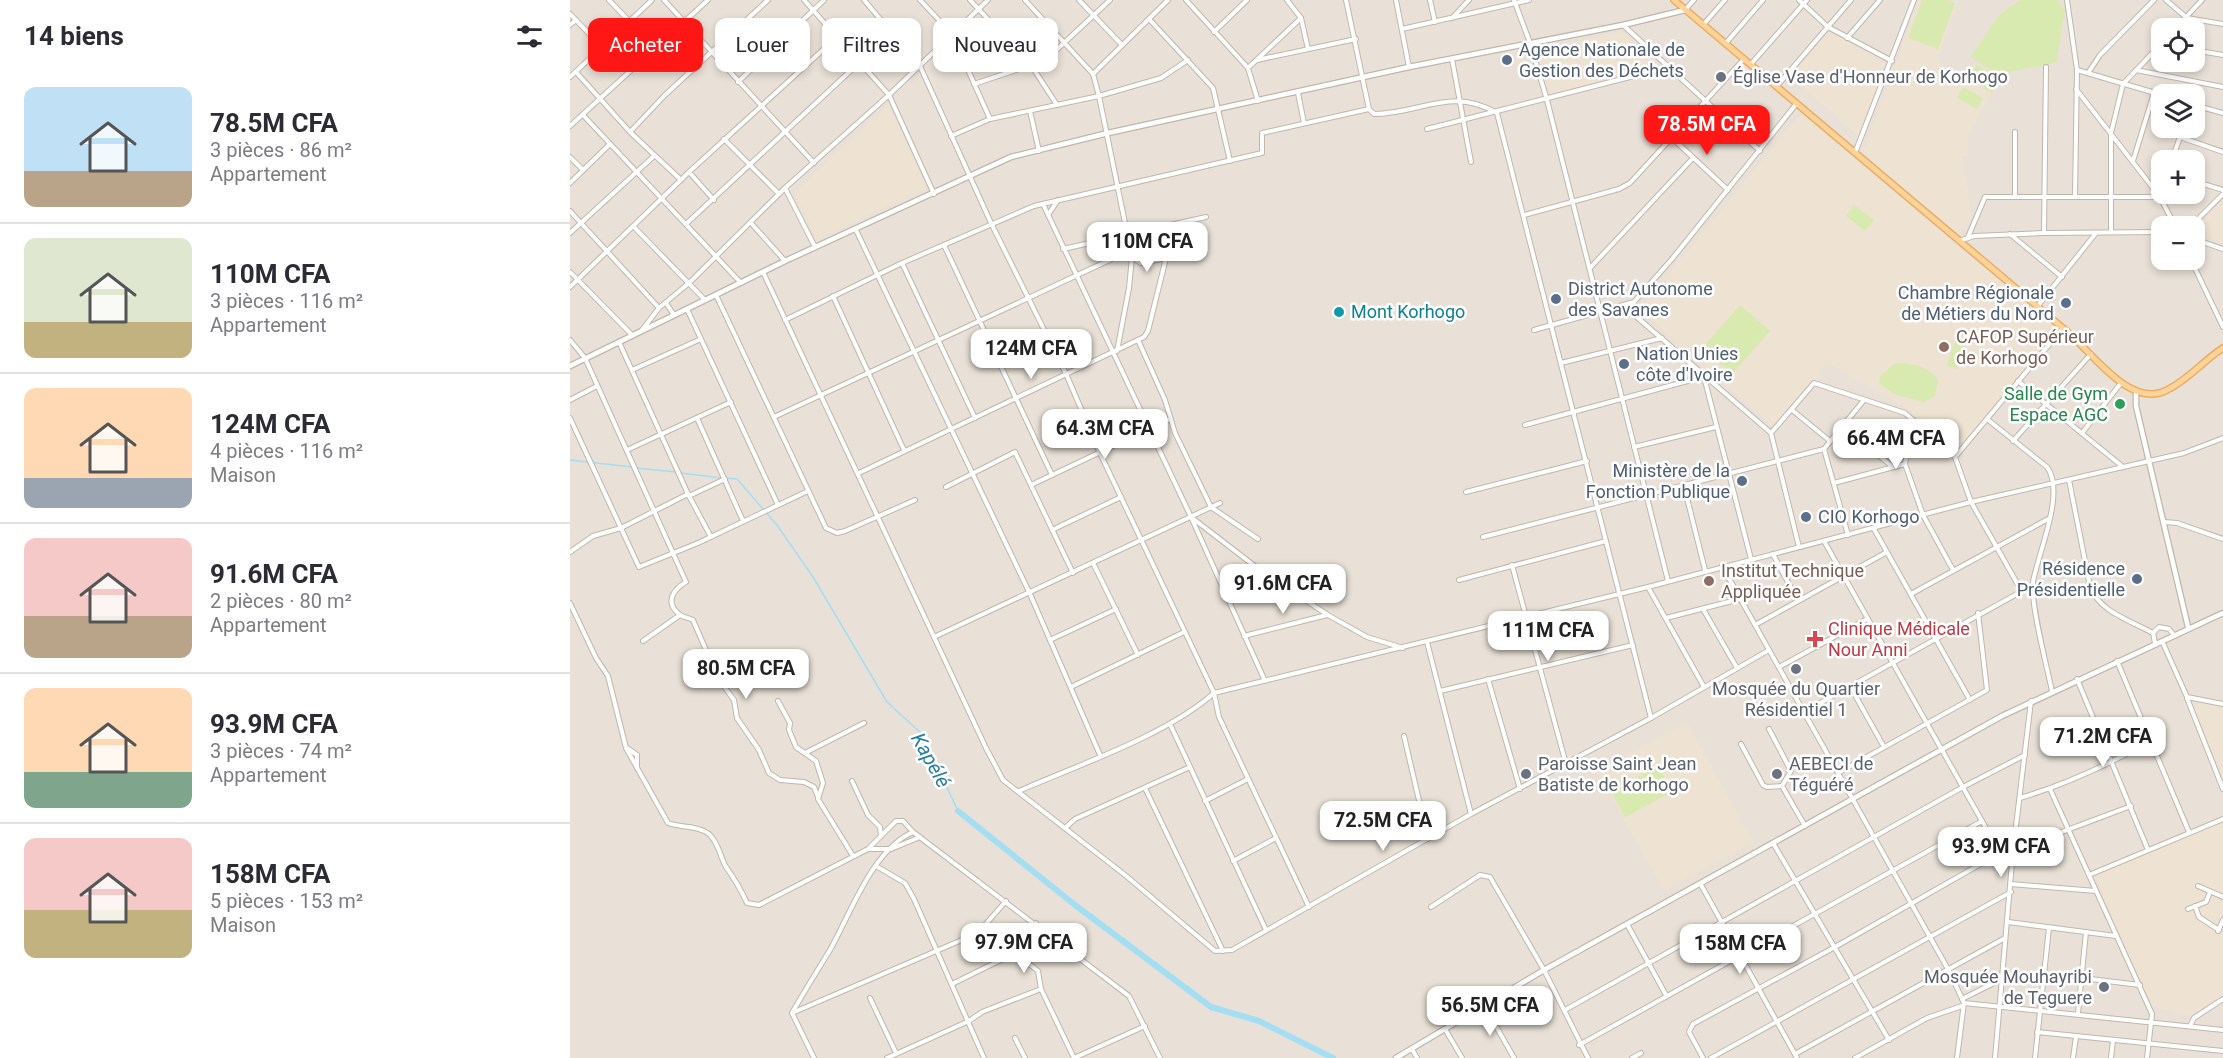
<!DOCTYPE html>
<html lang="fr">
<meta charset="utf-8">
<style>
body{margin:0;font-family:Roboto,sans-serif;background:#f2f2f3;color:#2b2b33;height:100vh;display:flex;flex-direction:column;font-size:22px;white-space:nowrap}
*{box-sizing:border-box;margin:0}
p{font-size:20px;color:#7c7c81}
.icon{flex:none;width:33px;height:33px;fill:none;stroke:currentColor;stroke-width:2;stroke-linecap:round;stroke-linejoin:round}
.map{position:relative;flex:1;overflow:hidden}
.drawer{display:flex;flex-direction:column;background:#fff;width:570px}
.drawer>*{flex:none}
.top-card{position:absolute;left:18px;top:18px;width:570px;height:54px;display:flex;gap:12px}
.fabs{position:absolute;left:1581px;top:18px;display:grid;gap:12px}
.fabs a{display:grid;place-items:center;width:54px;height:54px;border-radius:12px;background:#fff;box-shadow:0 3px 9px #0003;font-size:30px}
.price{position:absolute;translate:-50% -51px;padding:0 14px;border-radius:12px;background:#fff;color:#222;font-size:20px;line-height:39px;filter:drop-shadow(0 2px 3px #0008)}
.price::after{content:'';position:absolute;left:50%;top:36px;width:18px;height:14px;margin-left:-9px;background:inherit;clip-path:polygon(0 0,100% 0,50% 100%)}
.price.current{background:#ff1716;color:#fff}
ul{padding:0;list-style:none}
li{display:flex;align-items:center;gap:18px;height:150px;padding:0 24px}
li+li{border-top:2px solid #e1e1e2}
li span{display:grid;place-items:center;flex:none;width:168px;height:120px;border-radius:12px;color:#555}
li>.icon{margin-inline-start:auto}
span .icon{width:72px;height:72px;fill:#fffc;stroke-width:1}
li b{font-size:26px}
h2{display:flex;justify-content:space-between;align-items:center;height:72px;padding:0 24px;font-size:26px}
.pill{padding:0 21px;border-radius:12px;background:#fff;box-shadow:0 3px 9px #0003;font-size:21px;line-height:54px}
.pill.current{background:#ff1716;color:#fff}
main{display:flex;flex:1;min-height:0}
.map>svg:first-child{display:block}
.residential{fill:#e9e1d7;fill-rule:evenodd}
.education{fill:#eee2d2}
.green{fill:#d8eab0}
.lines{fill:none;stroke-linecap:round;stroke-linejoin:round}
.stream{stroke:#a3def3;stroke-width:1.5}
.river{stroke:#a3def3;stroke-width:6}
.minor-casing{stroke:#c1b6ab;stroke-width:6}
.tertiary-casing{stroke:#c1b6ab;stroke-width:7}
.primary-casing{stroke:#e8ad63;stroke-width:8}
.minor{stroke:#fff;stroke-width:4}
.tertiary{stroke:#fff;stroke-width:4.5}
.primary{stroke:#ffd398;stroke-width:5}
.service-dot{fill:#5c6f8a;stroke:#fff;stroke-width:2}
.worship-dot{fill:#6b7280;stroke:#fff;stroke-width:2}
.culture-dot{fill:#0f9aa8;stroke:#fff;stroke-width:2}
.education-dot{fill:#8d6e63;stroke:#fff;stroke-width:2}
.leisure-dot{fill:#2e9e5b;stroke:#fff;stroke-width:2}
.health-dot{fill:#e0444e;stroke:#fff;stroke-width:2}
.labels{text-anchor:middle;stroke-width:5;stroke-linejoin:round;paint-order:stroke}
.service-label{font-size:18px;fill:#4e5e75;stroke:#fff;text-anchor:start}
.worship-label{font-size:18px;fill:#5b616d;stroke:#fff;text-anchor:start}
.culture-label{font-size:18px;fill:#0d838f;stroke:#fff;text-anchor:start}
.education-label{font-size:18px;fill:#785e54;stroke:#fff;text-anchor:start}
.leisure-label{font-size:18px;fill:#27864d;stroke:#fff;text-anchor:end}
.health-label{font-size:18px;fill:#be3a42;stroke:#fff;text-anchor:start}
.water-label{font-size:20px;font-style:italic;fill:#277fa1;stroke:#fff}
</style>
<main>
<section class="drawer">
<h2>14 biens<svg class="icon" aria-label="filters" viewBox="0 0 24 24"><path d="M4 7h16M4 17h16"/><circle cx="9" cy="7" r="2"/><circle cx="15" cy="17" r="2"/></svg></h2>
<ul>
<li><span style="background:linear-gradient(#bfe0f5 70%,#b9a48a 0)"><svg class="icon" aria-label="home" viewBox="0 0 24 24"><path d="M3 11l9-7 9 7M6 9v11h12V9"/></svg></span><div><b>78.5M CFA</b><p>3 pièces · 86 m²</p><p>Appartement</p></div></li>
<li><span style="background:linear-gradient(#dfe7d0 70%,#c2b280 0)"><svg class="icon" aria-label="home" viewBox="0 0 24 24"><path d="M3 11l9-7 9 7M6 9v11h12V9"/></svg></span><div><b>110M CFA</b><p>3 pièces · 116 m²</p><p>Appartement</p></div></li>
<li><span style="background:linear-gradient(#ffd9b3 75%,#9aa5b1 0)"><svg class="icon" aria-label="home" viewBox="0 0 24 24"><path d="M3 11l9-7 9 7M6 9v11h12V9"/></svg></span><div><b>124M CFA</b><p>4 pièces · 116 m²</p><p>Maison</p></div></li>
<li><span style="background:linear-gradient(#f6c9c9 65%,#b9a48a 0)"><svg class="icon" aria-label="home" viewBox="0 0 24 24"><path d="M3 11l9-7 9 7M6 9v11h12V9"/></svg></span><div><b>91.6M CFA</b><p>2 pièces · 80 m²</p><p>Appartement</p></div></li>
<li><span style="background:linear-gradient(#ffd9b3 70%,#7fa58c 0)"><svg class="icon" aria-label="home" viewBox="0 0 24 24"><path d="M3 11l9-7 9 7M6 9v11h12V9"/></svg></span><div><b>93.9M CFA</b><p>3 pièces · 74 m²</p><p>Appartement</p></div></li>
<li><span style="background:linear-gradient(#f6c9c9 60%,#c2b280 0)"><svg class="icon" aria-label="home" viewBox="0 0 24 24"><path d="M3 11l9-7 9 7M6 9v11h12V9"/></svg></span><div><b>158M CFA</b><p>5 pièces · 153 m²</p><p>Maison</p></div></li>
</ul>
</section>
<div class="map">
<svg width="1653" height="1058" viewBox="0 0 1653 1058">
<rect width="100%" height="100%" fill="#f5efe9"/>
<path class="residential" d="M0,0H1653V1058H0ZM1592,28H1624V62H1592ZM1592,94H1624V128H1592ZM1592,160H1624V194H1592ZM1592,226H1624V260H1592Z"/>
<g class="education">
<path d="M1349,0L1389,1L1367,61L1396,78L1405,63L1432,78L1397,136L1398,156L1392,157L1402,218L1389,235L1296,156L1294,151Z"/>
<path d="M1259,31L1317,65L1289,137L1220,76Z"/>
<path d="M1052,32L1092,67L980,96L968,49Z"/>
<path d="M318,105L357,188L247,239L225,193Z"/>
<path d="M1231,114L1489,331L1390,448L1339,410L1258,363L1202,426L1070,309Z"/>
<path d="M1653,201V244L1625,233L1624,231Z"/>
<path d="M1634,701L1653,706V779L1624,707Z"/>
<path d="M1117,722L1183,842L1094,891L1027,772Z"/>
<path d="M1653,819V995L1620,1016L1582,1006L1524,875Z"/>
</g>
<g class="green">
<path d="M1352,0H1377L1385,3L1368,49L1338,38Z"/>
<path d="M1450,0H1487L1495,10L1486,63L1427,74L1401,57L1429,15Z"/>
<path d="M1406,65L1430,78L1422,93L1398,79Z"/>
<path d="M1393,87L1413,98L1407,109L1387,98Z"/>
<path d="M1284,205L1304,220L1295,231L1276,216Z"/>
<path d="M1170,305L1200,331L1162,374L1133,348Z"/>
<path d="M1385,342L1395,346L1387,369L1377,365Z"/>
<path d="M1324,364C1340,362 1358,366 1368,380L1365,396L1354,402L1324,394L1309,383L1310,376Z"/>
<path d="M1088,766L1102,792L1055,817L1041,792Z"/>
</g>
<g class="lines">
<g class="stream">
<path d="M0,460L62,467"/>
<path d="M66,468L106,472"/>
<path d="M111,473L151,478"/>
<path d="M156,478L167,479L207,525L243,577L317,702L352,734L388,811"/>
</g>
<path class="river" d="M388,811L505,905L641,1007L689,1021L763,1058"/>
<g class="minor-casing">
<g id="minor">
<path d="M39,0L59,21"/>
<path d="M94,0L244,163"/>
<path d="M234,0L319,95L364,194"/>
<path d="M294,0L350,66L421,223L497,376L529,451L644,693L649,717L739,907"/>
<path d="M350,0L382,34L420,119"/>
<path d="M400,0L461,65L487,105"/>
<path d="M455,0L523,74L529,96L562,257L559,288L547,351"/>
<path d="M509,0L552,45"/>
<path d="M616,0L678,68L688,101"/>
<path d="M717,0L731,18L738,49"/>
<path d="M776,0L799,109L804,114C850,114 881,86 927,113L1081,718"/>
<path d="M826,0L839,67"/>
<path d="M860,0L865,22"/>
<path d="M944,0L960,43L977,100L1098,581"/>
<path d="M1229,0L1258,27L1322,61"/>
<path d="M1497,0L1507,70L1505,196"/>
<path d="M1596,0L1617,18L1653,24"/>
<path d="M1115,10L1124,0"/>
<path d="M0,14L32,47"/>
<path d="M882,18L899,0"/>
<path d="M579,19L643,88L660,161"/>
<path d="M0,25L6,20"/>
<path d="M1053,25L1190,151"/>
<path d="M1133,25L1155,0"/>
<path d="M1606,28L1632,0"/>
<path d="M832,29L959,0"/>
<path d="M644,32L677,0"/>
<path d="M1277,38L1310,0"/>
<path d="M1156,43L1193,0"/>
<path d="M1624,50L1653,55"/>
<path d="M882,59L901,162"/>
<path d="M687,60L786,39"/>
<path d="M1181,64L1237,0"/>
<path d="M678,68L731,18"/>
<path d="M465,70L540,0"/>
<path d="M1507,70L1592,95"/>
<path d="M1566,70L1653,87"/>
<path d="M6,72L60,132L111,180"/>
<path d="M1518,73L1530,55L1584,0"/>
<path d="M523,74L598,0"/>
<path d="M0,77L82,0"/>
<path d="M168,82L254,0"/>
<path d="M404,84L461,65"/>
<path d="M1207,86L1281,0"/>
<path d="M1506,89L1590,197L1605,226"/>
<path d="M728,93L734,123"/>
<path d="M1624,105L1653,113"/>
<path d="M460,111L469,151"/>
<path d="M13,115L171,283"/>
<path d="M0,126L138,0"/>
<path d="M857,129L1099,67"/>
<path d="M60,132L95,95L198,0"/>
<path d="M1445,132V196"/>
<path d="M381,136L420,119L529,96L591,78L618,60"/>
<path d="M1101,137L1158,190"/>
<path d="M1610,137L1653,152"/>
<path d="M154,139L209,194"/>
<path d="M1285,153L1344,0"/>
<path d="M0,157L13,170"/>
<path d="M1602,160L1613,128"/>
<path d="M1563,161L1584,93"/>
<path d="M119,172L144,200"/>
<path d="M1624,181L1653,190"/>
<path d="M0,183L40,144"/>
<path d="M215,188L245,247"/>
<path d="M473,204L621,517L695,681"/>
<path d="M0,211L89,308"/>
<path d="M478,215L488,200"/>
<path d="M954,215L1049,189L1060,183L1174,59"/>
<path d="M181,223L215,261"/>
<path d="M116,224L291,61"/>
<path d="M1621,226L1653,194"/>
<path d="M64,227L135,300"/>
<path d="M286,230L460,594L530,755"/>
<path d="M1541,232V133L1553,84L1592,43"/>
<path d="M0,233L84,156"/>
<path d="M1474,233L1476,67"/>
<path d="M1440,234L1492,277"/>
<path d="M1398,237L1415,197H1590L1592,193"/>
<path d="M1624,239L1653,249"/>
<path d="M1389,241L1404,236L1474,233L1592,232"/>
<path d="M374,245L482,475"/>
<path d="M493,249L636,217"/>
<path d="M562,257L571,263L596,258L607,248"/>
<path d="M1621,260L1653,327"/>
<path d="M332,263L405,418"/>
<path d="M1020,268L1123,158"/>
<path d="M0,272L62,335"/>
<path d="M193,272L416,748L433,780L555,875L645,951L662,950L901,814L1081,718L1199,650"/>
<path d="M0,287L119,172L267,37"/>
<path d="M146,295L256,528L267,533L275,531L345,500"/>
<path d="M263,296L334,450"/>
<path d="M96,303L104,315"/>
<path d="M1057,305L1061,312L1201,433"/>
<path d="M1467,307L1526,233"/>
<path d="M117,309L208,505"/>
<path d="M215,320L332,263L464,206L692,153V133L799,109"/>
<path d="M72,330L89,308L119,283L215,188L319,95L418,0"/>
<path d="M964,330L1064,302L1102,259L1227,103"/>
<path d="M0,340L15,358L116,582C104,589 94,602 109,614C113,618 118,617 123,620L148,678L164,700L167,718L189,750L199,773L210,780L234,782L244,787L248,797"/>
<path d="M568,340L595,400L605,433L641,507L688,539"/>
<path d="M49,342L118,494L141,537"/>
<path d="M991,363L1092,338"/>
<path d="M62,370L131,339"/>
<path d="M1134,377L1181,559"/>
<path d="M1448,381L1553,467"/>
<path d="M0,400L27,386"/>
<path d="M1222,410L1260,441"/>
<path d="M204,417L561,250"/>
<path d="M0,418L69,567L128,543L238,491"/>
<path d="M127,418L173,521"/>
<path d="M1417,419L1477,467C1496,492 1468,553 1463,582C1460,602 1477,667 1482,691"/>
<path d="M955,425L1136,376"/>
<path d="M1273,426L1323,467"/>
<path d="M1356,433L1336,458L1335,464L1353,515L1383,570"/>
<path d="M1512,433L1551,383"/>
<path d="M1443,441L1521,354"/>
<path d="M1064,447L1146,427"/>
<path d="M1254,449L1278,535"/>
<path d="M57,450L161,402"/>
<path d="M1385,457L1493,328"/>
<path d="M289,473L574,337L578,331L596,258"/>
<path d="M1499,480L1520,586C1528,611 1561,621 1583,633"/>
<path d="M1264,483L1335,464"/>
<path d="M461,485L600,419"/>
<path d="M1114,486L1135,570"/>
<path d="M376,487L445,452L503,573"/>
<path d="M896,492L1017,461"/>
<path d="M119,496L155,479"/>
<path d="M621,517L686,567L758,615L797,637L833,648"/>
<path d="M1594,522L1607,523L1653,539"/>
<path d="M1304,529L1400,700"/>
<path d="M482,530L551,497"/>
<path d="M913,537L1254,449L1294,400"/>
<path d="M1254,541L1430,853"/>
<path d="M1229,547L1201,433L1244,383L1335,413L1385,457L1401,502L1451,590"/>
<path d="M0,552L23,536L51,528L118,494"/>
<path d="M1203,554L1228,601"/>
<path d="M523,563L568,655"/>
<path d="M942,565L996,764"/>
<path d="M1152,566L1379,971L1394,1003L1387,1058"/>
<path d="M889,580L1036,541"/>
<path d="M1078,587L1134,687"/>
<path d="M1341,594L1478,519"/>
<path d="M0,603L26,658L38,676L56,748L98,823C111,828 127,825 139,834C149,843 150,857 156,867C164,878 171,890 177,903L189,905L298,849L326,821H333L343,832L559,996L590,1058"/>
<path d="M1133,609L1167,668"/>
<path d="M1096,618L1170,599"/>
<path d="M1185,625L1317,552"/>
<path d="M674,636L757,615"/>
<path d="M364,637L650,503"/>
<path d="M480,640L546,609"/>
<path d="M73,641L110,615"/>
<path d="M1592,641L1617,697L1653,704"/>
<path d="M857,642L901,814"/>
<path d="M1585,643L1583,633L1589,627L1599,629L1603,634"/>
<path d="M1547,661L1619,832"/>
<path d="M1209,667L1297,619"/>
<path d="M918,679L950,789"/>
<path d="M1507,679L1578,850"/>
<path d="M1280,686L1314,747"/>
<path d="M501,687L614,632"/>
<path d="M870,691L1063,645"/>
<path d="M1617,698L1653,789"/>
<path d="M208,701L220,723L219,730L226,747L246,761L253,783L248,799L283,856"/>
<path d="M1234,712L1463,585"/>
<path d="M600,724L696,930"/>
<path d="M1199,729L1221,771L1212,786L1235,826"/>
<path d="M834,736L858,839"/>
<path d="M1171,744L1193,785L1197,787L1212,786"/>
<path d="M57,748L67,755V768"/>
<path d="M235,753L294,723"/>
<path d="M1268,773L1417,690L1408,613"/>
<path d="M282,781L298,815L310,827L311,836"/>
<path d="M575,788L653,951"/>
<path d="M1480,789L1582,1014L1577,1058"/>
<path d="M449,791C508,765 597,735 644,693L1078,587L1401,502L1614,453L1653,438"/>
<path d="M1450,798C1497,784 1540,764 1582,740"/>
<path d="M635,801L678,779"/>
<path d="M495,828L505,819L620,767"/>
<path d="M1203,843L1319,1040"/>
<path d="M300,849H321L350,837"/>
<path d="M1444,850L1561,806"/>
<path d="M663,861L706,838"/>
<path d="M306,866L335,883L344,899L414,1058"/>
<path d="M1519,875L1653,819"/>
<path d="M1130,883L1227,1058"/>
<path d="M1441,884L1526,891"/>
<path d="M1628,886L1653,897"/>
<path d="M1625,906L1629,917L1649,930"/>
<path d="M861,907L910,875L920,877L974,970L1018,1058"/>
<path d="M1618,909L1636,902L1640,892"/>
<path d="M1438,922L1546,936"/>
<path d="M1057,924L1096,995"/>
<path d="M1648,931L1653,920"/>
<path d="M445,953L468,971L471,989L504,1058"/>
<path d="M1512,978L1570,985"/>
<path d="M382,984L445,953L466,923"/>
<path d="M300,998L326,1053"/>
<path d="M1392,999L1432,979"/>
<path d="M1394,1003L1653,1030"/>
<path d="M914,1005L944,1058"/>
<path d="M995,1010L1393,787L1455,755"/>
<path d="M222,1013L408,933L436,901"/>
<path d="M1508,1013L1516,932"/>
<path d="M1620,1026L1624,1018L1653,999"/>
<path d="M875,1029L892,1058"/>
<path d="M1467,1032L1653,1051"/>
<path d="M445,1038L455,1058"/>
<path d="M1009,1045L1412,821"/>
<path d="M842,1049L847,1058"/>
<path d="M1225,1054L1435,938"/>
<path d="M244,1058L222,1013C234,992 247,971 260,950C281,913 302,850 343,832"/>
<path d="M317,1058L399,1021L412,1012L471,989"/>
<path d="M504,1058L575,1026"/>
<path d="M1062,1058L1071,1053"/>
<path d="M1133,1058L1119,1032L1123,1024L1265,947L1444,845"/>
<path d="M1141,1058L1441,892"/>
<path d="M1285,1058L1357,1018L1392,1006"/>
<path d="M1425,1058L1443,851L1461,701"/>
<path d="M1465,1058L1479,928"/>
<path d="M1503,1058L1506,1037"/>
<path d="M1541,1058L1543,1040"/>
</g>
</g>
<g class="tertiary-casing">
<g id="tertiary">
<path d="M0,366L215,261L441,157L538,133L839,67L1053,25L1115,10"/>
<path d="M1566,393V406L1618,627"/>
<path d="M826,1058L974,970L1432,716L1653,613"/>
</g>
</g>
<g class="primary-casing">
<path id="primary" d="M1104,0L1500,334C1524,356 1562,409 1597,390C1618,380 1634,360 1653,348"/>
</g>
<use href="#minor" class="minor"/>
<use href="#tertiary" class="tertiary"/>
<use href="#primary" class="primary"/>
</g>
<g class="service-dot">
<circle cx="937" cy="60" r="6"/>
<circle cx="986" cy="299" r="6"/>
<circle cx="1496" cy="303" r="6"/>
<circle cx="1054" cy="364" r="6"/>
<circle cx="1172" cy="481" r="6"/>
<circle cx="1236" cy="517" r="6"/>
<circle cx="1567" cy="579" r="6"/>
</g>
<g class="worship-dot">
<circle cx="1151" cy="77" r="6"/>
<circle cx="1226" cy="669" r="6"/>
<circle cx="956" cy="774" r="6"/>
<circle cx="1207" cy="774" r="6"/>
<circle cx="1534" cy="987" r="6"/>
</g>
<circle class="culture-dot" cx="769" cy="312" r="6"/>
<g class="education-dot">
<circle cx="1374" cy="347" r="6"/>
<circle cx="1139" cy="581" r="6"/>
</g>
<circle class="leisure-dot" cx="1550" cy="404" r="6"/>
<path class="health-dot" d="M1242 630h6v6h6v6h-6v6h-6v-6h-6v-6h6z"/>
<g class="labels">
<g class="service-label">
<text x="949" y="56">Agence Nationale de<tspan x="949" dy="21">Gestion des Déchets</tspan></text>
<text x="998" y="295">District Autonome<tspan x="998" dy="21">des Savanes</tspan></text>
<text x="1484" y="299" text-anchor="end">Chambre Régionale<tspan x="1484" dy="21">de Métiers du Nord</tspan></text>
<text x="1066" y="360">Nation Unies<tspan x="1066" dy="21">côte d'Ivoire</tspan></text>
<text x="1160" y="477" text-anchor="end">Ministère de la<tspan x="1160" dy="21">Fonction Publique</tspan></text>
<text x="1248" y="523">CIO Korhogo</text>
<text x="1555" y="575" text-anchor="end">Résidence<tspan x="1555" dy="21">Présidentielle</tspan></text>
</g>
<g class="worship-label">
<text x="1163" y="83">Église Vase d'Honneur de Korhogo</text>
<text x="1226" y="695" text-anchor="middle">Mosquée du Quartier<tspan x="1226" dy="21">Résidentiel 1</tspan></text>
<text x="968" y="770">Paroisse Saint Jean<tspan x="968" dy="21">Batiste de korhogo</tspan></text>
<text x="1219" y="770">AEBECI de<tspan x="1219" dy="21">Téguéré</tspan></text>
<text x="1522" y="983" text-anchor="end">Mosquée Mouhayribi<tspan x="1522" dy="21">de Teguere</tspan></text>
</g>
<g class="culture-label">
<text x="781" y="318">Mont Korhogo</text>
</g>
<g class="education-label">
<text x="1386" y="343">CAFOP Supérieur<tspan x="1386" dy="21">de Korhogo</tspan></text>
<text x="1151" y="577">Institut Technique<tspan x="1151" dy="21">Appliquée</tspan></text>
</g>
<g class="leisure-label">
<text x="1538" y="400">Salle de Gym<tspan x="1538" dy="21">Espace AGC</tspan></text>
</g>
<g class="health-label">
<text x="1258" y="635">Clinique Médicale<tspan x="1258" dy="21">Nour Anni</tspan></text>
</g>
<g class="water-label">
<text transform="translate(361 760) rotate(61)" y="7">Kapélé</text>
</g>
</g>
</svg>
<div class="fabs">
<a><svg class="icon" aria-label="locate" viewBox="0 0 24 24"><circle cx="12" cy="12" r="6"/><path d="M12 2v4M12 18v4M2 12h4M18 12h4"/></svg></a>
<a><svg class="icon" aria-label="layers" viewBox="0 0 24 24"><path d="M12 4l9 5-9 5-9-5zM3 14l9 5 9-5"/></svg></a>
<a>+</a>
<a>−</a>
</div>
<b class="price current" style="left:1137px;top:156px">78.5M CFA</b>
<b class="price" style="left:577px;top:273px">110M CFA</b>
<b class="price" style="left:461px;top:380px">124M CFA</b>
<b class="price" style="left:535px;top:460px">64.3M CFA</b>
<b class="price" style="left:1326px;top:470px">66.4M CFA</b>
<b class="price" style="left:713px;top:615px">91.6M CFA</b>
<b class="price" style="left:978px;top:662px">111M CFA</b>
<b class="price" style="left:176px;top:700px">80.5M CFA</b>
<b class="price" style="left:1533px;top:768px">71.2M CFA</b>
<b class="price" style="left:813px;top:852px">72.5M CFA</b>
<b class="price" style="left:1431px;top:878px">93.9M CFA</b>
<b class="price" style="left:454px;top:974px">97.9M CFA</b>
<b class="price" style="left:1170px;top:975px">158M CFA</b>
<b class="price" style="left:920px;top:1037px">56.5M CFA</b>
<div class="top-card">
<a class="pill current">Acheter</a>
<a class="pill">Louer</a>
<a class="pill">Filtres</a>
<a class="pill">Nouveau</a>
</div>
</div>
</main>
